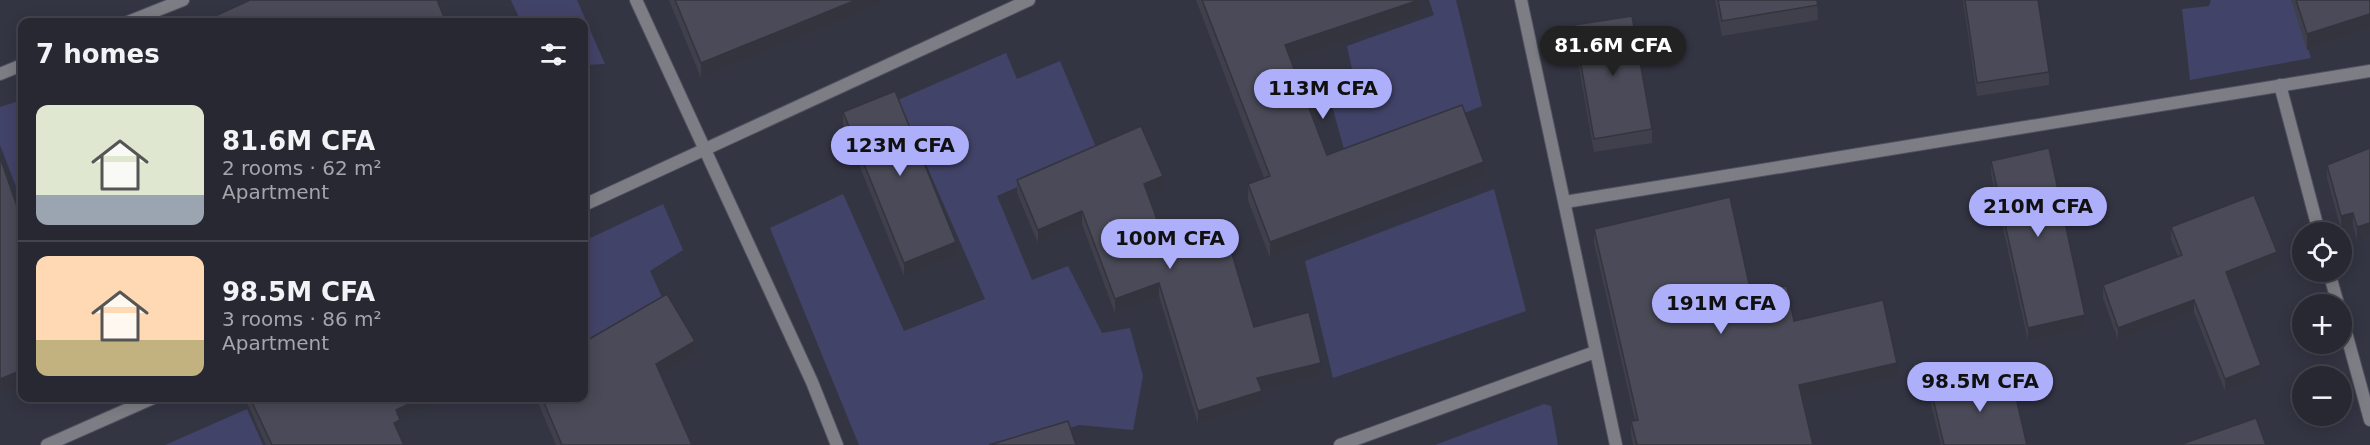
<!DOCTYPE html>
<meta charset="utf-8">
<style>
body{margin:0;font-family:"DejaVu Sans",sans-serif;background:#33343e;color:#f1f3f6;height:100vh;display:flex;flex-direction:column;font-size:22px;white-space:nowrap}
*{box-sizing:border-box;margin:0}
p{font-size:20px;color:#a4a6ac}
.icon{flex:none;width:33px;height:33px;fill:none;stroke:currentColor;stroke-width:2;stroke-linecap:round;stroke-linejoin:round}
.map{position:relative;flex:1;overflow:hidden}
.sheet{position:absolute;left:18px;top:18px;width:570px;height:384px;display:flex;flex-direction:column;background:#272832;border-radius:12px;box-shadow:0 3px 15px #0003,0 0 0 2px #43444d}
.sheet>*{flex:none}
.fabs{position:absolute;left:2292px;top:222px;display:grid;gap:12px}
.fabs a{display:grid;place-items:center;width:60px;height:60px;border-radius:50%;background:#272832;box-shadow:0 3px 15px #0003,0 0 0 2px #43444d;font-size:30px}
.price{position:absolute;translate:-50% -51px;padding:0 14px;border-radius:21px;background:#adaffb;color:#111;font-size:20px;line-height:39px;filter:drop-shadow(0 2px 3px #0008)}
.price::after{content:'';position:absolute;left:50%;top:36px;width:18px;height:14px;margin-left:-9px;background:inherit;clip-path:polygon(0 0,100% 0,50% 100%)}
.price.active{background:#222;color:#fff}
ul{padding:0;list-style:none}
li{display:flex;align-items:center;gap:18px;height:150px;padding:0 18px}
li+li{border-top:2px solid #43444d}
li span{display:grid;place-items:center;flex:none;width:168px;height:120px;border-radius:12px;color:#555}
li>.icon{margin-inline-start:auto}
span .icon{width:72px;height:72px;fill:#fffc;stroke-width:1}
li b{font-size:26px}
h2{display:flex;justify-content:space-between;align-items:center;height:72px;padding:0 18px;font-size:26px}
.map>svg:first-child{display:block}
.green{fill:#424368}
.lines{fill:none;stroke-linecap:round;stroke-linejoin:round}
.minor-casing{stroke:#51525f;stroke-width:14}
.minor{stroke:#7d7e85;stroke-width:12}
.wall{fill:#40404c}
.shaded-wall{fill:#34343e}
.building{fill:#4a4a58;stroke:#34343e;stroke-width:1.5}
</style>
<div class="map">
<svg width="2370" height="445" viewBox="0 0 2370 445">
<rect width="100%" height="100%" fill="#343543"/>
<g class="green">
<path d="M511,0H577L605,64L584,65V22H521Z"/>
<path d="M1429,0H1456L1482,106L1347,160L1331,102L1356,88L1347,46L1434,15Z"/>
<path d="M2211,0H2294L2311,58L2190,80L2182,9L2209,6Z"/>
<path d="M1006,53L1017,79L1060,61L1098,152L997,196L1032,280L1068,266L1102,333L1130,328L1143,376L1133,430L1079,425L1019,445H859L770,228L843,194L904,331L985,299L898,100Z"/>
<path d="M22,100V202L0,145V107Z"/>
<path d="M1494,189L1526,311L1333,378L1305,261Z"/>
<path d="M663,204L683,250L650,271L664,302L584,351V241Z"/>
<path d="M1544,404L1551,406L1558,445H1435Z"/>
<path d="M247,409L263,445H165Z"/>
</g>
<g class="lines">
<g class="minor-casing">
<g id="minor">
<path d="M636,0L812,382L837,445"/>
<path d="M1521,0L1616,445"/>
<path d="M128,22L183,0"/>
<path d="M0,74L22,65"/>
<path d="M2280,85L2319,232"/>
<path d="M1565,202L2370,71"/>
<path d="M584,205L1029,0"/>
<path d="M2329,272L2338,304"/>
<path d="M2342,318L2370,420"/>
<path d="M47,445L153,398"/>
<path d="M1340,445L1595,352"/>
</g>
</g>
<use href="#minor" class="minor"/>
</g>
<g class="wall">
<path d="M669,0H888L865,11L701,78Z"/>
<path d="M1196,0H1420V16L1291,59L1327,155L1484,178L1270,258L1248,200V184L1264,178Z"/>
<path d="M1715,0H1817L1818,20L1722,36Z"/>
<path d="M1963,0H2038L2049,72V85L1977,96Z"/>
<path d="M2291,0H2370V29L2307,50Z"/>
<path d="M1574,25L1652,129V143L1594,152L1574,39Z"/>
<path d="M843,112L956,256L904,276L843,125Z"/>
<path d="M2370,148L2357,240L2353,226L2341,229L2327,178V165Z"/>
<path d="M1991,161L2085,329L2028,341L1991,174Z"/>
<path d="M1017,180L1163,190L1148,196L1169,252L1254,327L1321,377L1261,390L1262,404L1198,424L1159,296L1115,313L1082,224L1038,243L1017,193Z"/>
<path d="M2171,227L2277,265L2230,283L2261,377L2225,391L2194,312L2118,340L2103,298V285L2178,256L2171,240Z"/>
<path d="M1594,229L1751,293L1794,321L1897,377L1802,398L1813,445H1633L1631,435V421L1635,420L1594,243Z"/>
<path d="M695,355L661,374L692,445H556L536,398H584Z"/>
<path d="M1931,390L2027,445H1941L1931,404Z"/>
<path d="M245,398H448L400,420V433H399L404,445H266Z"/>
</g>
<g class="shaded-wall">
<path d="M434,0H448L434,6Z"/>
<path d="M856,0H888L865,11L701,78V63Z"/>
<path d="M1420,0V16L1285,61V45Z"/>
<path d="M2370,14V29L2307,50V34Z"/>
<path d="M1484,162V178L1270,258V242Z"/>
<path d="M1163,176V190L1144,198V184Z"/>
<path d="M1082,211V224L1038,243V230Z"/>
<path d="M2353,213V226L2341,229V216Z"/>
<path d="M2370,223V236L2357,240V227Z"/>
<path d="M956,242V256L904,276V263Z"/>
<path d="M2277,252V265L2226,285V272Z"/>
<path d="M1159,283V296L1115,313V299Z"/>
<path d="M2194,300V312L2118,340V328Z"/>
<path d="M2085,315V329L2028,341V328Z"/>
<path d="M695,341V355L656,377V364Z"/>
<path d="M1321,363V377L1257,391V378Z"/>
<path d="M1897,363V377L1799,399V385Z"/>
<path d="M2261,365V377L2225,391V379Z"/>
<path d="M22,370V385L0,393V379Z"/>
<path d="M1262,391V404L1198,424V411Z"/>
<path d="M422,398H448L400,420V433L394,435L396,410Z"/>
</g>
<g class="building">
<path d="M250,0H437L446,22H202Z"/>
<path d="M675,0H856L701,63Z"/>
<path d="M1202,0H1419L1285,45L1327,155L1462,105L1484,162L1270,242L1248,184L1270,176Z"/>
<path d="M1718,0H1817L1818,5L1722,21Z"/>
<path d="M1965,0H2038L2049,72L1977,83Z"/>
<path d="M2296,0H2370V14L2307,34Z"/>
<path d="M179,16L182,22H167Z"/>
<path d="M1632,16L1652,129L1594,139L1574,25Z"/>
<path d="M895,91L956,242L904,263L843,112Z"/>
<path d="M1141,126L1163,176L1144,184L1169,252L1226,234L1254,327L1309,312L1321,363L1257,378L1262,391L1198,411L1159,283L1115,299L1082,211L1038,230L1017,180Z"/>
<path d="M2049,148L2085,315L2028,328L1991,161Z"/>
<path d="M2370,148V223L2357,227L2353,213L2341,216L2327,165Z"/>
<path d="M0,157L22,221V370L0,379Z"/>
<path d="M2254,195L2277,252L2226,272L2261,365L2225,379L2194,300L2118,328L2103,285L2182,255L2171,227Z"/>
<path d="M1730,197L1751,293L1787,286L1794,321L1883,300L1897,363L1799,385L1813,445H1637L1631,421L1638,420L1594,229Z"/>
<path d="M667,294L695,341L656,364L692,445H562L542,398H584V342Z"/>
<path d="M2010,372L2027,445H1944L1931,390Z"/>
<path d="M250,398H422L396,410L400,420L394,423L404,445H272Z"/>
<path d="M2256,418L2266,445H2179Z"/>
<path d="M1068,421L1076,445H989Z"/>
</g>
</svg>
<div class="fabs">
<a><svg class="icon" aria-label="locate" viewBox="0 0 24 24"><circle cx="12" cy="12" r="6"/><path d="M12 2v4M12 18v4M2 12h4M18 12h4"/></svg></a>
<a>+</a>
<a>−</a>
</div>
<b class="price active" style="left:1613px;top:77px">81.6M CFA</b>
<b class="price" style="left:1323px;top:120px">113M CFA</b>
<b class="price" style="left:900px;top:177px">123M CFA</b>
<b class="price" style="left:2038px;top:238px">210M CFA</b>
<b class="price" style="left:1170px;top:270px">100M CFA</b>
<b class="price" style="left:1721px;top:335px">191M CFA</b>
<b class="price" style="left:1980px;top:413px">98.5M CFA</b>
<section class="sheet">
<h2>7 homes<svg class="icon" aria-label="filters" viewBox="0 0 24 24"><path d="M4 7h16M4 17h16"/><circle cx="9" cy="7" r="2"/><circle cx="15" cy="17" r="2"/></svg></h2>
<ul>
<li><span style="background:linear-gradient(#dfe7d0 75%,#9aa5b1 0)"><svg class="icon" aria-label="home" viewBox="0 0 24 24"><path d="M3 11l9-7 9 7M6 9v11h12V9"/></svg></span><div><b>81.6M CFA</b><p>2 rooms · 62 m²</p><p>Apartment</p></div></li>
<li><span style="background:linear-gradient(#ffd9b3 70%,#c2b280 0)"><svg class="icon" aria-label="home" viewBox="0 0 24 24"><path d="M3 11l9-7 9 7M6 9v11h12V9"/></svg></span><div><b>98.5M CFA</b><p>3 rooms · 86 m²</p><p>Apartment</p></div></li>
</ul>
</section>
</div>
